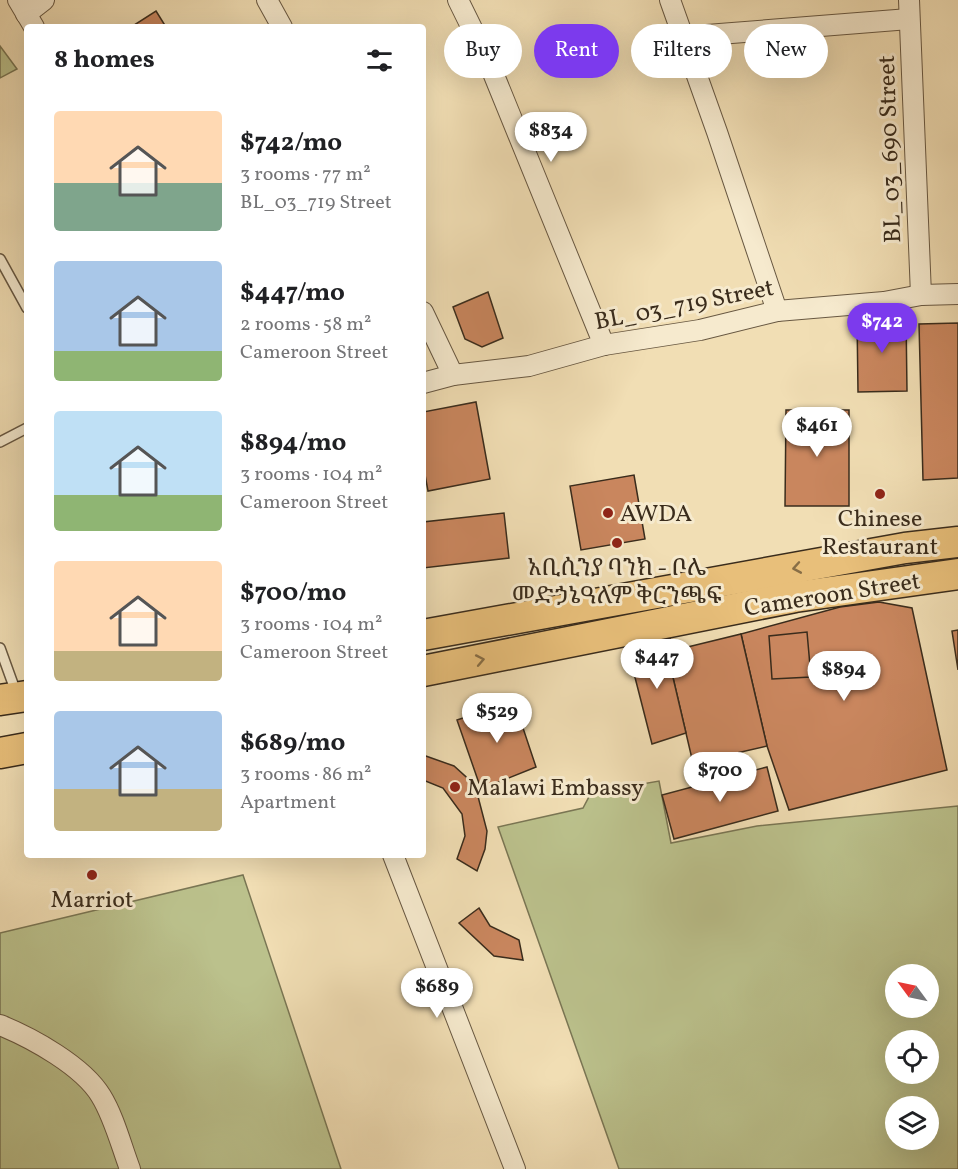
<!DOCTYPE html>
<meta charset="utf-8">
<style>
body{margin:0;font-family:Vollkorn,"Noto Serif Ethiopic",serif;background:#f6f6f6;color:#202124;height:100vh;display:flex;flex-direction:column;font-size:22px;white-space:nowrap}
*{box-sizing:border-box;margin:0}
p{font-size:20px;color:#757577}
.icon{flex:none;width:33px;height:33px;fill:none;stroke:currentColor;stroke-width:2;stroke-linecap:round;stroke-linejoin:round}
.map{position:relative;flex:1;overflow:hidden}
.details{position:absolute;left:24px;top:24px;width:402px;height:834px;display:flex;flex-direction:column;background:#fff;border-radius:6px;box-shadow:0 6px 24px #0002}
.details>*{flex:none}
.top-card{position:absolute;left:444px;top:24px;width:423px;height:54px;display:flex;gap:12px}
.needle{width:39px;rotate:303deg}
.tools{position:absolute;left:885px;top:964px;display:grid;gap:12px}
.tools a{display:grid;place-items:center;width:54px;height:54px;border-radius:50%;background:#fff;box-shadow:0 6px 24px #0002;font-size:30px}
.price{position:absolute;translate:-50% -51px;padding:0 14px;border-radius:21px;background:#fff;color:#222;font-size:20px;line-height:39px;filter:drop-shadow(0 2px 3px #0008)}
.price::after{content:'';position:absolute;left:50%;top:36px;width:18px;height:14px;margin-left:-9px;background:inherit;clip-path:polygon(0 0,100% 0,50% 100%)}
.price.active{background:#7c3aed;color:#fff}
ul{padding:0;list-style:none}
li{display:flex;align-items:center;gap:18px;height:150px;padding:0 30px}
li span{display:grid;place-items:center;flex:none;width:168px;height:120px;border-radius:6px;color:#555}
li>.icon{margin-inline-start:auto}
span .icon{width:72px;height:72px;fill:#fffc;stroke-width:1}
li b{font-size:26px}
h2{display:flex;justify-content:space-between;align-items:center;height:72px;padding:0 30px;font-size:26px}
.chip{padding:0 21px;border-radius:27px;background:#fff;box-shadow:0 6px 24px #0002;font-size:21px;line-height:54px}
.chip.active{background:#7c3aed;color:#fff}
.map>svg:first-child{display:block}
.green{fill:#bbc18c;stroke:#7a7654;stroke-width:1.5;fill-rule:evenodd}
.building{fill:#c9865e;stroke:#3a2c1c;stroke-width:1.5}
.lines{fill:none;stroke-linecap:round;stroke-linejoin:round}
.lane-casing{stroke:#685842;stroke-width:12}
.street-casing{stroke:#685842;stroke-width:22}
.primary-casing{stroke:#3a2c1c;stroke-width:33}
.lane{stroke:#f6eace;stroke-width:9}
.street{stroke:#f6eace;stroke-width:20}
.primary{stroke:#e8bf7a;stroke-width:30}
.oneway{stroke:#886e46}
.poi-dot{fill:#8f2418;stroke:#f6eace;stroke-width:2}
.labels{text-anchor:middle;stroke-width:6;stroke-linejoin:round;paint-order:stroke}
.street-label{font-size:24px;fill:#3a2c1c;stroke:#f6eace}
.poi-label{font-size:24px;fill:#3a2c1c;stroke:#f6eace}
</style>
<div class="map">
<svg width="958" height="1169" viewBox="0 0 958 1169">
<rect width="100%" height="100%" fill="#f1deb4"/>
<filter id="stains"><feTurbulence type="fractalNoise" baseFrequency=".00333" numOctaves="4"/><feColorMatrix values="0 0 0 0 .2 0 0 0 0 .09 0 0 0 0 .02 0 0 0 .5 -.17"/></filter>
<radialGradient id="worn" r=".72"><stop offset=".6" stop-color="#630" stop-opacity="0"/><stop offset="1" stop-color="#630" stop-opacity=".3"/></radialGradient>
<g class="green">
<path d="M0,46L17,69L0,78Z"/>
<path d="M659,781L671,843L757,826L958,806V1169H619L498,827L583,808L591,793ZM896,975H928V1008H896ZM896,1041H928V1074H896ZM896,1107H928V1140H896Z"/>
<path d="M243,875L341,1169H0V933Z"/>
</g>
<g class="building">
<path d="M156,11L166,27H131Z"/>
<path d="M488,292L503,338L482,347L465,339L453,307Z"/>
<path d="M906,315L907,391L858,392L857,316Z"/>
<path d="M958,323V478L923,480L919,324Z"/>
<path d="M476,402L490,479L428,491L423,464V412Z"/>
<path d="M786,410H849V506H785Z"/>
<path d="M634,475L645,539L581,550L570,486Z"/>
<path d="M504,513L509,558L423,568V522Z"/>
<path d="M879,602L912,608L947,770L789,810L767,746L741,634L840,607Z"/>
<path d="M958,630V670L952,631Z"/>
<path d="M807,632L811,677L772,679L769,636Z"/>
<path d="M741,634L767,746L693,763L667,652Z"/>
<path d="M670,639L667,652L686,733L652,744L627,646Z"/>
<path d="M514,701L536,767L481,789L457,720Z"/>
<path d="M423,755L454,766L475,785L487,831L485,849L477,871L457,859L465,836L462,814L443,788L423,780Z"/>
<path d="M767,767L778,811L674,839L662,795Z"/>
<path d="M479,908L490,926L519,940L523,960L494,956L459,923Z"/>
</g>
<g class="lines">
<g class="lane-casing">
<g id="lane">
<path d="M0,259L27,308"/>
<path d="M0,442L27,428"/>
<path d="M0,648L17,695"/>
</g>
</g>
<g class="street-casing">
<g id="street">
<path d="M18,0L34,27"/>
<path d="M267,0L282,27"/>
<path d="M458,0L489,63L604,345"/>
<path d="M670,0L717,132L777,311"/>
<path d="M909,0L921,295"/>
<path d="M26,14L44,0"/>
<path d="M681,37L909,19"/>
<path d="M423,312L453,375"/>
<path d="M423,383L453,375L529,366L604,345L700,330L777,311L884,302L921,295L958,294"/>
<path d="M393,855L515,1169"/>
<path d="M0,1025C32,1038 83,1066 101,1096C114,1117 121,1145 130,1169"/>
</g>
</g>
<g class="primary-casing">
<g id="primary">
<path d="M423,635L905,548L958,542"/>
<path d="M423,671L795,597L958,574"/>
<path d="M0,700L27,696"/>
<path d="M0,753L27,748"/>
</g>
</g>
<use href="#lane" class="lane"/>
<use href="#street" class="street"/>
<use href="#primary" class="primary"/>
</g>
<defs><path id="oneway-chevron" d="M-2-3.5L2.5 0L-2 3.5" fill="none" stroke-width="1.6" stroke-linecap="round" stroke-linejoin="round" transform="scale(1.5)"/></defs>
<g class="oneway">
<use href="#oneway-chevron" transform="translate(797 568) rotate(170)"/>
<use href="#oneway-chevron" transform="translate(480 660) rotate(-11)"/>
</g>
<g class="poi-dot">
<circle cx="880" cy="494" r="6"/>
<circle cx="608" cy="513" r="6"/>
<circle cx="617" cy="543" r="6"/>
<circle cx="455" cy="787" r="6"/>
<circle cx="92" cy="875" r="6"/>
</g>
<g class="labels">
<g class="street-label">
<text transform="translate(889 149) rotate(-92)" y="8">BL_03_690 Street</text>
<text transform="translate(684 304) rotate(-11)" y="8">BL_03_719 Street</text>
<text transform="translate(832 594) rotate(-9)" y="8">Cameroon Street</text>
</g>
<g class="poi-label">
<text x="620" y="521" text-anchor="start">AWDA</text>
<text x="880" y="526">Chinese<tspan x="880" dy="28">Restaurant</tspan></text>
<text x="617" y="575">አቢሲንያ ባንክ - ቦሌ<tspan x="617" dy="28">መድኃኔዓለም ቅርንጫፍ</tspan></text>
<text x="467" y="795" text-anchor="start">Malawi Embassy</text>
<text x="92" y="907">Marriot</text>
</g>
</g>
<rect width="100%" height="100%" filter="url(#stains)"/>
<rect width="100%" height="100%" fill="url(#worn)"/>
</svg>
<div class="tools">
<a><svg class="needle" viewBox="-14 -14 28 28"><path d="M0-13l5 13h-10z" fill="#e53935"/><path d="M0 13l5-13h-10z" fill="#757577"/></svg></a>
<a><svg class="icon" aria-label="locate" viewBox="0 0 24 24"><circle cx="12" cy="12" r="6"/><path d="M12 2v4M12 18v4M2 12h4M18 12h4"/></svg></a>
<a><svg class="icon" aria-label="layers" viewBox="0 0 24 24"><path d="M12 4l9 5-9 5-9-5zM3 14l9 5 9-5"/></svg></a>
</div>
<b class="price" style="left:551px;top:163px">$834</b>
<b class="price active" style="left:882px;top:354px">$742</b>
<b class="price" style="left:817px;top:458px">$461</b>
<b class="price" style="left:657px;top:690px">$447</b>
<b class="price" style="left:844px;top:702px">$894</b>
<b class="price" style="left:497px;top:744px">$529</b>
<b class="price" style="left:720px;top:803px">$700</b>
<b class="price" style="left:437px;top:1019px">$689</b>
<div class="top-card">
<a class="chip">Buy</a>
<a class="chip active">Rent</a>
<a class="chip">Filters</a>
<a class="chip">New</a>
</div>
<section class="details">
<h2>8 homes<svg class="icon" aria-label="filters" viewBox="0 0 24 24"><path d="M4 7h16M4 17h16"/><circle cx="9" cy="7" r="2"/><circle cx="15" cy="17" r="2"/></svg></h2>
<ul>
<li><span style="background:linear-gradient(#ffd9b3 60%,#7fa58c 0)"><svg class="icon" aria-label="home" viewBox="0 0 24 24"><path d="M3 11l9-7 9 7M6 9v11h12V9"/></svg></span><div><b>$742/mo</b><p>3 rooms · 77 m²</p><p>BL_03_719 Street</p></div></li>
<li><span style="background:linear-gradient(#a9c7e8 75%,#8fb573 0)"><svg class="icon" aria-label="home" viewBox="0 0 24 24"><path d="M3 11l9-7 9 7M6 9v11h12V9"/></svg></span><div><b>$447/mo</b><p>2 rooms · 58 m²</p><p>Cameroon Street</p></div></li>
<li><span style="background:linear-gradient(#bfe0f5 70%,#8fb573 0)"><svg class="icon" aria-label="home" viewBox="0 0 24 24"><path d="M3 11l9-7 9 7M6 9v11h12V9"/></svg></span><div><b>$894/mo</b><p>3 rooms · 104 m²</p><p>Cameroon Street</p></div></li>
<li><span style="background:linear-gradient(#ffd9b3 75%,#c2b280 0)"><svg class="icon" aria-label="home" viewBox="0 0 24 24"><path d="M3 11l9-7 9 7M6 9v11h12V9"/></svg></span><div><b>$700/mo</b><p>3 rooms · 104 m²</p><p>Cameroon Street</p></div></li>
<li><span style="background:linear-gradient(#a9c7e8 65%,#c2b280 0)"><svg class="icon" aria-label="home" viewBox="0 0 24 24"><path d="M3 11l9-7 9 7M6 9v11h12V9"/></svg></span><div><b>$689/mo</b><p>3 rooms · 86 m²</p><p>Apartment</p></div></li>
</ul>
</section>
</div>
